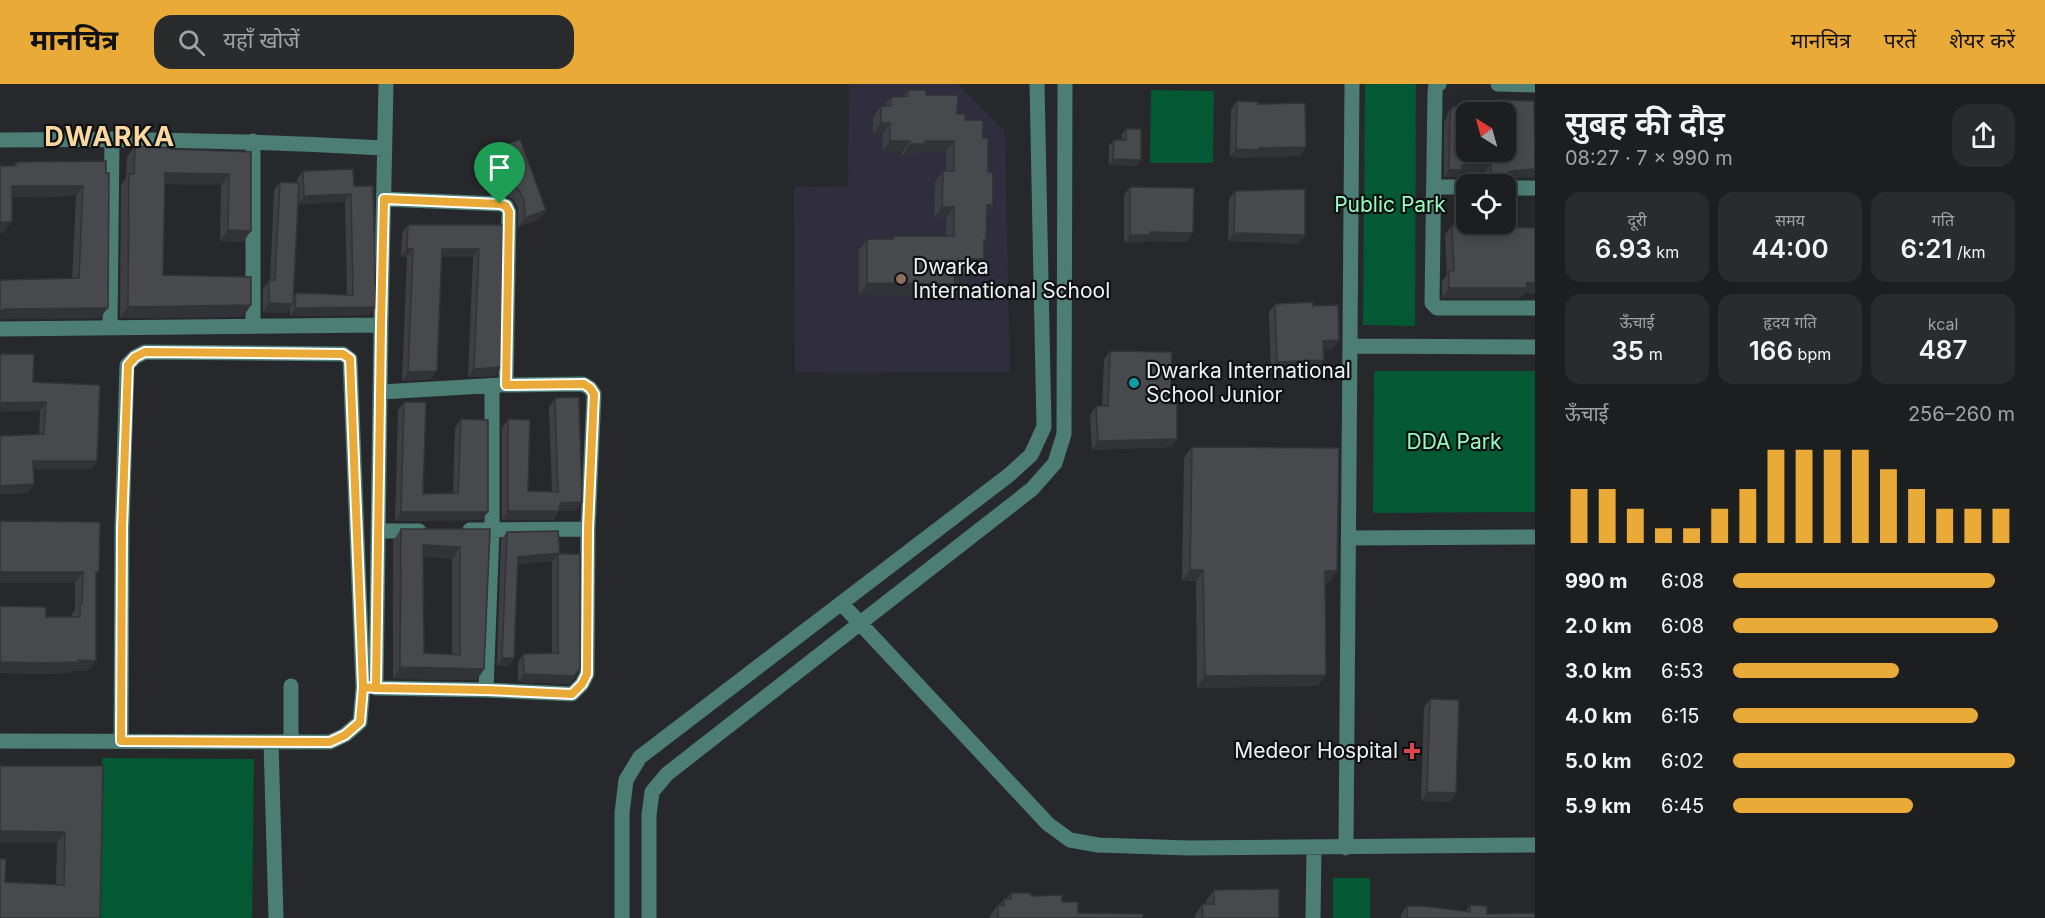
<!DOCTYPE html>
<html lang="hi">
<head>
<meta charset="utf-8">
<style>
  body { margin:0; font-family:Inter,"Noto Sans Devanagari",sans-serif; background:#2a2b2d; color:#f1f3f6; height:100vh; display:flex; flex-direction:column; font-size:22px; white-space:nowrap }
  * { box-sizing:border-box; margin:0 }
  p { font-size:20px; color:#a0a2a5 }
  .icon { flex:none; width:33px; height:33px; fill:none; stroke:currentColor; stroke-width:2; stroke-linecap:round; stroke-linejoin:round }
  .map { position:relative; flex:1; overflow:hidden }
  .details { display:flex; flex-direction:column; background:#1d1e20; width:510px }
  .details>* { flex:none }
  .needle { width:39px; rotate:323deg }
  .fabs { position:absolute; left:1456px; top:18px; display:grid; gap:12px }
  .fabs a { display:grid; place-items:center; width:60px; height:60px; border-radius:12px; background:#1d1e20; box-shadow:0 3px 15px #0003,0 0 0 2px #3b3c3e; font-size:30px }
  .pin { position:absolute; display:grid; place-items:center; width:51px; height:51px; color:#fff; margin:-62px -26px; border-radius:50% 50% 50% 0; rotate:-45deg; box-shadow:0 0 6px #0007 }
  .pin .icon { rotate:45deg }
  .round { display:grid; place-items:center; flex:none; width:63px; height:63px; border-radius:18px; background:#2a2b2d }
  .overview { display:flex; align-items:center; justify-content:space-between; height:102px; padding:0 30px }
  h1 { font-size:33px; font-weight:600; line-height:45px }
  .figures { display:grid; grid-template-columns:repeat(3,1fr); gap:9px; height:102px; padding:6px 30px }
  .figures div { display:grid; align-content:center; border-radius:15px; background:#2a2b2d; text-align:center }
  .figures b { font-size:26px; font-weight:600 }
  .figures small { font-size:16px; font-weight:400 }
  .figures p { font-size:16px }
  .chart { height:168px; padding:12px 30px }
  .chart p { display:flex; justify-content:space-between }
  .chart svg { width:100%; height:108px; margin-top:6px; stroke:#eaaa38; stroke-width:6 }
  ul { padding:0 30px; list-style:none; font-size:20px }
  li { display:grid; grid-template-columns:96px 72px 1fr; align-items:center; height:45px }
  li i { height:15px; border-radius:8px; background:#eaaa38 }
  header { display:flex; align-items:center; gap:36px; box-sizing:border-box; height:84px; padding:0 30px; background:#eaaa38; color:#111 }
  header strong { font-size:28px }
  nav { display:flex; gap:33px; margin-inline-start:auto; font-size:21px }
  .search { width:420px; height:54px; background:#2a2b2d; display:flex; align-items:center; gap:15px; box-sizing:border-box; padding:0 21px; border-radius:18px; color:#a0a2a5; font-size:22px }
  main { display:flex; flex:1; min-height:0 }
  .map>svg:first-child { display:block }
</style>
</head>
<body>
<header>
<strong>मानचित्र</strong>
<div class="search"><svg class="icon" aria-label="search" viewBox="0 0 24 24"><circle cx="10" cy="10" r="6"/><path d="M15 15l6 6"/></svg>यहाँ खोजें</div>
<nav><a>मानचित्र</a><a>परतें</a><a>शेयर करें</a></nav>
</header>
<main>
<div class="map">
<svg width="1535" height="834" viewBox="0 0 1535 834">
  <rect width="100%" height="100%" fill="#27282b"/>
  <!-- education -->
  <path fill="#2f2d3e" d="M 849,0 L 958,0 L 1005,47 L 1010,288 L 795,289 L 794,103 L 848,102 Z"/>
  <!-- green -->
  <path fill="#035933" d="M 1365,0 L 1416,0 L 1415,242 L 1363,241 Z
    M 1151,6 L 1214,7 L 1213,79 L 1150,79 Z
    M 1374,287 L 1535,287 L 1535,428 L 1373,429 Z
    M 102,674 L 254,675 L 252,834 L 100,834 Z
    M 1333,794 L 1370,794 L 1370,834 L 1333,834 Z"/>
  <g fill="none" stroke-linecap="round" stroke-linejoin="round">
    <!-- minor -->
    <path stroke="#4c7e76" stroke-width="15" d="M 386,0 L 381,241 L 376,604 L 486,606 L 572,610 L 582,600 L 587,590 L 588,445 L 470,446
      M 1439,0 L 1436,1 L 1435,8 L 1432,219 L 1437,224 L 1535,224
      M 1498,0 L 1535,1
      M 0,56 C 128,54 256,57 384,64
      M 253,57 L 253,242
      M 1434,103 L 1467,103
      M 1506,104 L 1535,104
      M 384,115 L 500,120 L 506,122 L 509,128 L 506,301 L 583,300 L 590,304 L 594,310 L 588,445
      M 110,243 L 112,55
      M 0,245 L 381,241
      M 1350,262 L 1535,263
      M 381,308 L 501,301
      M 378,447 L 419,447
      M 1349,454 L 1535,453
      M 841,519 L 1048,740 L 1070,756 L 1098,761 L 1189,764 L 1535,761
      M 486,606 L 492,446 L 492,302
      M 0,657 L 330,658 L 345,651 L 360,638 L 363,603 L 350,275 L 343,270 L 145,268 L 135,273 L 127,281 L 122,444 L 121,657
      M 271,658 L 276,834
      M 291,658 L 291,602
      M 1346,764 L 1352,0
      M 622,834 L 622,729 L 626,696 L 640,673 L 1009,391 L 1031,371 L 1044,343 L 1037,0
      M 649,834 L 649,731 L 652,708 L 667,690 L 1032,405 L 1055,379 L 1064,350 L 1065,0
      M 1313,834 L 1314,764"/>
  </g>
  <!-- wall -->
  <path fill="#3e3f42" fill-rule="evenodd" d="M 908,6 L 926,11 L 957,30 L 965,36 L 983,54 L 993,121 L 987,130 L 984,160 L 976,186 L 971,186 L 971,191 L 963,202 L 953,202 L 947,212 L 859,211 L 859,166 L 867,155 L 891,155 L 893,152 L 946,152 L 946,134 L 934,134 L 935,98 L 943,87 L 946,87 L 946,68 L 919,68 L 917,72 L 902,72 L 902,68 L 882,68 L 883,50 L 873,50 L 873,33 L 881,22 L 884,22 L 891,13 L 903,13 Z
    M 1497,16 L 1534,93 L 1505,94 L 1498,98 L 1485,99 L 1485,87 L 1460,88 L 1457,93 L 1444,93 L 1444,39 L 1448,29 L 1453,22 L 1483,28 L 1485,25 L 1492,25 Z
    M 1237,17 L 1258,20 L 1306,63 L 1300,72 L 1253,73 L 1252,74 L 1230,73 L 1231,26 Z
    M 1126,45 L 1137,82 L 1109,81 L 1109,62 L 1114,56 L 1122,56 L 1122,50 Z
    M 135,62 L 171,65 L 251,68 L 243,158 L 220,157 L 221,101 L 165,100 L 163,191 L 243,233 L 120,234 L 121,101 L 126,94 L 127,73 Z
    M 489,68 L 546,126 L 540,135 L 518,143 L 518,124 L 513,115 L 509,113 L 506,107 L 494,104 L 483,76 Z
    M 106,77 L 100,234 L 0,235 L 0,196 L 72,195 L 76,112 L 12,113 L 4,149 L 0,149 L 0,82 L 13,82 L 16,78 Z
    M 303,87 L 354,102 L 370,231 L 290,232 L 290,225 L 287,229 L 263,228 L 263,205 L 270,196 L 274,106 L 280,98 L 297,99 L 297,95 ZM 345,118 L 347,211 L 296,209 L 293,213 L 298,120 Z
    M 1130,103 L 1187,158 L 1145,157 L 1144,159 L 1124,159 L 1124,111 Z
    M 1235,107 L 1305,151 L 1299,160 L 1228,157 L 1229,115 Z
    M 408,141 L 504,141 L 501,283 L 495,292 L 468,293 L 473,173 L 442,173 L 431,295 L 402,297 L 407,173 L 401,173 L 402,149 Z
    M 1452,141 L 1507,146 L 1509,143 L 1524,209 L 1520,214 L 1442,214 L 1442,197 L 1447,191 L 1445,151 Z
    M 1275,220 L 1313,222 L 1333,265 L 1323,265 L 1318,285 L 1271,287 L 1269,228 Z
    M 1110,267 L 1170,320 L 1177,355 L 1171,363 L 1092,366 L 1090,331 L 1096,322 L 1102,322 L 1104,275 Z
    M 33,298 L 97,377 L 91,385 L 34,385 L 28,409 L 0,410 L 0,352 L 39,350 L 40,327 Z
    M 555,314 L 576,427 L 559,427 L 553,436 L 502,436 L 502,344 L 508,335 L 528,407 L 552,408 L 549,323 Z
    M 404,318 L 423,410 L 453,409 L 455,344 L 461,335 L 482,436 L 395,437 L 398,326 Z
    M 1192,363 L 1329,499 L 1325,499 L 1318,602 L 1197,604 L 1196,497 L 1182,497 L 1184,374 Z
    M 0,437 L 96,492 L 88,587 L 72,587 L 71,589 L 37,590 L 0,589 L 0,522 L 46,533 L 72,533 L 72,530 L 75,526 L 75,499 L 0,499 Z
    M 401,445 L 490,445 L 484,585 L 477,596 L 393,595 L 393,457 ZM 423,472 L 452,475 L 452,571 L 424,569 Z
    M 507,448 L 560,469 L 559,470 L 575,593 L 568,600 L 518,598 L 518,578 L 523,570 L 552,569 L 552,478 L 553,477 L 518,480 L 509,582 L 497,581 L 501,456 Z
    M 1430,615 L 1456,709 L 1450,718 L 1421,717 L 1424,623 Z
    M 0,682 L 103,682 L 100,834 L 5,798 L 56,800 L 57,759 L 0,759 Z
    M 1214,806 L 1279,834 L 1195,834 L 1195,831 L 1202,820 L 1206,820 L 1206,817 Z
    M 1011,809 L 1062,818 L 1078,829 L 1143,834 L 990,834 L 990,832 L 998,821 L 999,821 L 1004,815 L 1006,815 Z
    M 1470,821 L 1487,830 L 1535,834 L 1401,834 L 1401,830 L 1407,822 L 1466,827 Z"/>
  <!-- shaded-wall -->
  <path fill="#323336" d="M 881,39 L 890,39 L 883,50 L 873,50 Z
    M 890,57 L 910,57 L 902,68 L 882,68 Z
    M 925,57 L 954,57 L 946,68 L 919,68 L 917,72 L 902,72 L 910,60 Z
    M 1306,63 L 1300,72 L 1253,73 L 1252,74 L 1230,73 L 1236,65 Z
    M 1113,75 L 1141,76 L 1137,82 L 1109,81 Z
    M 1491,79 L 1485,87 L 1460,88 L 1457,93 L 1444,93 L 1449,86 L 1462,81 Z
    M 1535,85 L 1535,91 L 1534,93 L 1505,94 L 1498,98 L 1485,99 L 1491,91 L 1511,87 Z
    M 165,89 L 229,90 L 221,101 L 158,100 Z
    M 500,96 L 512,99 L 506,107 L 494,104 Z
    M 12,102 L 83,102 L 76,112 L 4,113 Z
    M 351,110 L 345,118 L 298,120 L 304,112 Z
    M 987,121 L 993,121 L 985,133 Z
    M 942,123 L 954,123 L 946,134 L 934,134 Z
    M 546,126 L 540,135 L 518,143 L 525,134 Z
    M 0,138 L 12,138 L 4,149 L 0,149 Z
    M 228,146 L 251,147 L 243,158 L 220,157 Z
    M 1150,148 L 1193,149 L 1187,158 L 1145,157 L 1144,159 L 1124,159 L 1130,151 Z
    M 1234,149 L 1305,151 L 1299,160 L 1228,157 Z
    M 407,165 L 413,165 L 407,173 L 401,173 Z
    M 442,165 L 479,165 L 473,173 L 436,173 Z
    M 971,175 L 984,175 L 976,186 L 964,186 Z
    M 954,191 L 971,191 L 963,202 L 953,202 L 947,212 L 859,211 L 867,199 Z
    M 1527,199 L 1535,199 L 1535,210 L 1524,209 L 1520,214 L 1442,214 L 1449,204 Z
    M 269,219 L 293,220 L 287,229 L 263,228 Z
    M 251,221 L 243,233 L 120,234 L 128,223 Z
    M 376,223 L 370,231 L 290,232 L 295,224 Z
    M 108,224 L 100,234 L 0,235 L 0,229 L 2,226 L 7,225 Z
    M 1339,256 L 1333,265 L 1317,266 L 1323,257 Z
    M 1324,276 L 1318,285 L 1271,287 L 1277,278 Z
    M 501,283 L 495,292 L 468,293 L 474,285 Z
    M 437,287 L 431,295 L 402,297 L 408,288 Z
    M 46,318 L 40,327 L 0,328 L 0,319 Z
    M 1177,355 L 1171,363 L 1092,366 L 1098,357 Z
    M 33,377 L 97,377 L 91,385 L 27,385 Z
    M 34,400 L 28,409 L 0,410 L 0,402 Z
    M 582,418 L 576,427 L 559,427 L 553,436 L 502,436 L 508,427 L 560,419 Z
    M 401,428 L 488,428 L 482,436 L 395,437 Z
    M 423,461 L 460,463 L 452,475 L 415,472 Z
    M 560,469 L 558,472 L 558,470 L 553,477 L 512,481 L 518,473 Z
    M 1190,486 L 1203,486 L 1196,497 L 1182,497 Z
    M 1325,487 L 1337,487 L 1329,499 L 1317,499 Z
    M 0,488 L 83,488 L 75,499 L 0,499 Z
    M 502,574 L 514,574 L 509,582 L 497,581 Z
    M 78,576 L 96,577 L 88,587 L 72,587 L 71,589 L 37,590 L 0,589 L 0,578 Z
    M 400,583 L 484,585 L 477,596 L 393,595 Z
    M 580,585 L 568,600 L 518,598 L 524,590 Z
    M 1326,591 L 1318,602 L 1197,604 L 1205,592 Z
    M 1427,708 L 1456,709 L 1450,718 L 1421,717 Z
    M 0,747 L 65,748 L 57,759 L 0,759 Z"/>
  <!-- building -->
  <path fill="#48494d" stroke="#323336" stroke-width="1.5" fill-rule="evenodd" d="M 908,6 L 926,6 L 926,11 L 958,11 L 957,30 L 965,30 L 965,36 L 983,36 L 983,54 L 988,54 L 988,88 L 993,88 L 993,121 L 987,121 L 986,157 L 984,156 L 984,175 L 971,175 L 971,191 L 954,191 L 955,200 L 867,199 L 867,155 L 893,155 L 893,152 L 954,152 L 954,123 L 942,123 L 943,87 L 954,87 L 954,57 L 925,57 L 925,60 L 910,60 L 910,57 L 890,57 L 890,39 L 881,39 L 881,22 L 891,22 L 891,13 L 908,12 Z
    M 1497,16 L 1534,17 L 1535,85 L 1511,87 L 1504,91 L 1491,91 L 1491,79 L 1462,81 L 1462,86 L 1449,86 L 1450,32 L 1453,22 L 1483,28 L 1467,28 L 1467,68 L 1506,68 L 1506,28 L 1485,28 L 1485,25 L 1497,25 Z
    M 1237,17 L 1258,18 L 1258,20 L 1305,19 L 1306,63 L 1259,64 L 1258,66 L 1236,65 Z
    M 1126,45 L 1141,45 L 1141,76 L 1113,75 L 1114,56 L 1126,56 Z
    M 520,55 L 546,126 L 525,134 L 524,116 L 519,106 L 515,104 L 512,99 L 500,96 L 489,68 Z
    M 135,62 L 171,64 L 171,65 L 251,68 L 251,147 L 228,146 L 229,90 L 165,89 L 163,191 L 251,193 L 251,221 L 128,223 L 129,90 L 134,90 Z
    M 106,77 L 106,89 L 109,89 L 108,224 L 7,225 L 2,226 L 0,229 L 0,196 L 79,194 L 83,102 L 12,102 L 12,138 L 0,138 L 0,82 L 16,82 L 16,78 Z
    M 353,85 L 354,102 L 373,102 L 376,223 L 295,224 L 296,209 L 353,211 L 351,110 L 304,112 L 303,87 Z
    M 280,98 L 299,99 L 293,220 L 269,219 L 269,196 L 275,196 Z
    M 1130,103 L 1194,104 L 1193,149 L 1150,148 L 1150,151 L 1130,151 Z
    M 1305,105 L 1305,151 L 1234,149 L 1235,107 Z
    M 408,141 L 504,141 L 503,226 L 501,283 L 474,285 L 479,165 L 442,165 L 437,287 L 408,288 L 413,165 L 407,165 Z
    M 1452,141 L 1470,141 L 1470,142 L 1508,146 L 1509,143 L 1535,144 L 1535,199 L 1527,199 L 1527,204 L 1449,204 L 1449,187 L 1453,187 L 1454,185 Z
    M 1313,218 L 1313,222 L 1338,221 L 1339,256 L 1323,257 L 1324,276 L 1277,278 L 1275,220 Z
    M 1110,267 L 1172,268 L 1170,320 L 1177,320 L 1177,355 L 1098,357 L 1096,322 L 1108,322 Z
    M 0,270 L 34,270 L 33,298 L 100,301 L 97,377 L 33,377 L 34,400 L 0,402 L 0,352 L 44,350 L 46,318 L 0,319 Z
    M 579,313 L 582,418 L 560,419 L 559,427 L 508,427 L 508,335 L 530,336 L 528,407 L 558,408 L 555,314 Z
    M 404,318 L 426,318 L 423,410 L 458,409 L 461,335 L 488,336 L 488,428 L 401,428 Z
    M 1192,363 L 1339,364 L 1337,487 L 1325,487 L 1326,591 L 1205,592 L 1203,486 L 1190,486 Z
    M 0,437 L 100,438 L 99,488 L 96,488 L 96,577 L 78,576 L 78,578 L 45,579 L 0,578 L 0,522 L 46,523 L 46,533 L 80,533 L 80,520 L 82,519 L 83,488 L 0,488 Z
    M 401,445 L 490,445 L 484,585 L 400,583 ZM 423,461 L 460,463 L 460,571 L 424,569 Z
    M 558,447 L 560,469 L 518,473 L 514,574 L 502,574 L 507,448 Z
    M 558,470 L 580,470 L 580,585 L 574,592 L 524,590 L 523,570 L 558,569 Z
    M 1430,615 L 1459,616 L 1456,709 L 1427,708 Z
    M 0,682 L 103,682 L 100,834 L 0,834 L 0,775 L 6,775 L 5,798 L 64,801 L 65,748 L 0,747 Z
    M 1279,805 L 1279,834 L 1203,834 L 1202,820 L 1214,820 L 1214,806 Z
    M 1011,809 L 1031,809 L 1031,812 L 1062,811 L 1062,818 L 1078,818 L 1078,829 L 1143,830 L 1143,834 L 998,834 L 998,821 L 1004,822 L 1004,815 L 1011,815 Z
    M 1470,821 L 1487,822 L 1487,830 L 1535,829 L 1535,834 L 1407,834 L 1407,822 L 1423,822 L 1470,828 Z"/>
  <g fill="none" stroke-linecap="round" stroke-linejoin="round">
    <!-- route casing -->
    <g stroke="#fff" stroke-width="12">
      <path id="route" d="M 500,120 L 384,115 L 381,241 L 376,604 L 363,603 L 360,638 L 345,651 L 330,658 L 121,657 L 122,444 L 128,281 L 135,273 L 145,268 L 343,270 L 350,275 L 363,603 L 376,604 L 486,606 L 572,610 L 582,600 L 587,590 L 588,445 L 594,310 L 590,304 L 584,300 L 506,301 L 509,128 L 506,122 L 500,120"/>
    </g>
    <!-- route -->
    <use href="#route" stroke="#eaaa38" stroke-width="8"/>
  </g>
  <!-- markers -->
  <circle fill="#8d6e63" stroke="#101112" stroke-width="2" cx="901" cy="195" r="6"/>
  <circle fill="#0f9aa8" stroke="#101112" stroke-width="2" cx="1134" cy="299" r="6"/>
  <path fill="#e0444e" stroke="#101112" stroke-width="2" d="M1409 658h6v6h6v6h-6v6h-6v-6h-6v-6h6z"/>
  <g text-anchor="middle" stroke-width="4.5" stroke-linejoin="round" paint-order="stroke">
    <!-- park labels -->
    <g font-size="21" fill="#99fabf" stroke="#101112">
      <text x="1390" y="128">Public Park</text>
      <text x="1454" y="365">DDA Park</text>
    </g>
    <!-- poi labels -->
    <g font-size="21" fill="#eeeff2" stroke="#101112" text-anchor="start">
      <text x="913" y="190">Dwarka<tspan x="913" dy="24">International School</tspan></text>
      <text x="1146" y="294">Dwarka International<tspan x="1146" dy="24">School Junior</tspan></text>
      <text x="1398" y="674" text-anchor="end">Medeor Hospital</text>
    </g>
    <!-- district labels -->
    <g font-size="27" font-weight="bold" letter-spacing="1.5" fill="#fbd7a1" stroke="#101112">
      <text x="110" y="62">DWARKA</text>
    </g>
  </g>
</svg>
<div class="fabs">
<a><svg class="needle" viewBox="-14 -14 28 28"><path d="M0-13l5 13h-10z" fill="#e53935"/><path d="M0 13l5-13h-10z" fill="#a0a2a5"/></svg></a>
<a><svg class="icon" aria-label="locate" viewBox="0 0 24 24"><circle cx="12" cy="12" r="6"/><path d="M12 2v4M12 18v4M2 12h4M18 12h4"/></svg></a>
</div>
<div class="pin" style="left:500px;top:120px;background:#1e9e55"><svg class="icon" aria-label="arrive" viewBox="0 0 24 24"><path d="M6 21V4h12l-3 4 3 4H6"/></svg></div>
</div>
<section class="details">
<div class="overview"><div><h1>सुबह की दौड़</h1><p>08:27 · 7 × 990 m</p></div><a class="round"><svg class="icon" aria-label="share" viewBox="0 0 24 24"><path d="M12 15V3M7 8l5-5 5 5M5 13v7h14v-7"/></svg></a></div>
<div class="figures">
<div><p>दूरी</p><b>6.93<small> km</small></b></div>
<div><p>समय</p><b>44:00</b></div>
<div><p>गति</p><b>6:21<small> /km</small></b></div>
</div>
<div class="figures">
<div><p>ऊँचाई</p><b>35<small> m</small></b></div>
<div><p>हृदय गति</p><b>166<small> bpm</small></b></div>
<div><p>kcal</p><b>487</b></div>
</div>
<div class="chart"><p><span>ऊँचाई</span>256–260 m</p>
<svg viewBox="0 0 160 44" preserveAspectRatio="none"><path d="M5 44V22M15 44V22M25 44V30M35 44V38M45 44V38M55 44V30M65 44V22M75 44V6M85 44V6M95 44V6M105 44V6M115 44V14M125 44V22M135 44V30M145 44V30M155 44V30"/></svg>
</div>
<ul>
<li><b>990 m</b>6:08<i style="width:93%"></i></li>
<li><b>2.0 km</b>6:08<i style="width:94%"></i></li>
<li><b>3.0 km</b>6:53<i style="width:59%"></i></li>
<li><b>4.0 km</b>6:15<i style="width:87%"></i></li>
<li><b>5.0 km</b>6:02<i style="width:100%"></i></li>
<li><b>5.9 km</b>6:45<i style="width:64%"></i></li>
</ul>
</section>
</main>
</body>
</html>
